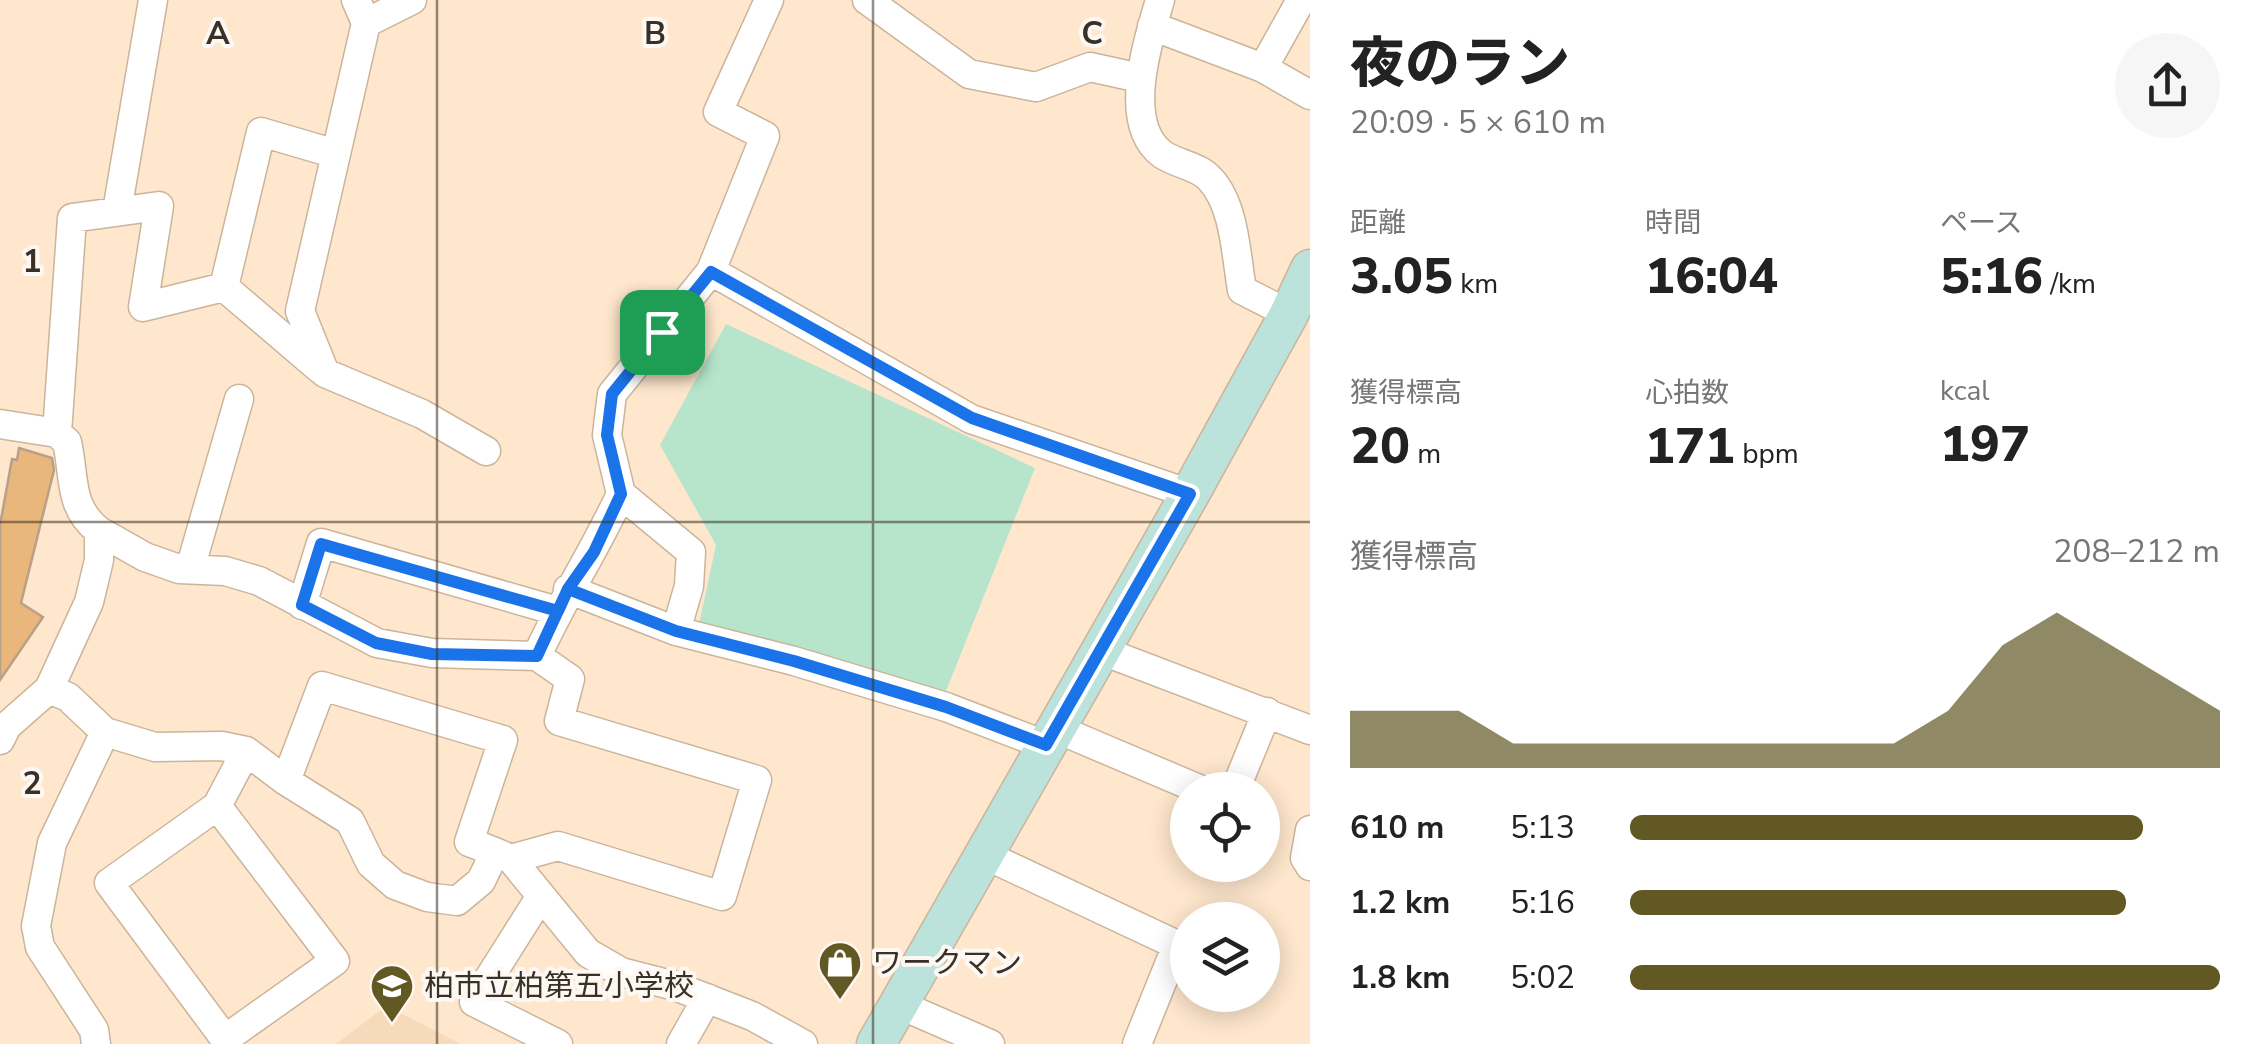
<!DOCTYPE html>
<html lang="ja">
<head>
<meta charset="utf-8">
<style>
  body { margin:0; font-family:"Nunito Sans","Noto Sans JP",sans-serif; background:#f6f6f6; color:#222; height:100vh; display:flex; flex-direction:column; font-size:38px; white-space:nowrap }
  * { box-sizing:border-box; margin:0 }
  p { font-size:32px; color:#767676 }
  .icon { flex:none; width:55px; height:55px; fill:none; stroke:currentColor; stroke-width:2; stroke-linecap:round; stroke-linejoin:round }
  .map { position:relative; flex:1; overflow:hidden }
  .sheet { display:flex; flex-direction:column; background:#fff; width:950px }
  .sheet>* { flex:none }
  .tools { position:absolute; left:1170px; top:772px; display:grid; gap:20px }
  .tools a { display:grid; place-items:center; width:110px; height:110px; border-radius:50%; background:#fff; box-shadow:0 5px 25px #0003; font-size:50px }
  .pin { position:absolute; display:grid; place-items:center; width:85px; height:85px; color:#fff; margin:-42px; border-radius:20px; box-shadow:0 5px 15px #0006 }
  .round { display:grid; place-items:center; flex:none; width:105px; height:105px; border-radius:52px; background:#f6f6f6 }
  .head { display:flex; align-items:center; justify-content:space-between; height:170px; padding:0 40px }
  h1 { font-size:55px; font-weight:800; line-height:75px }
  .figures { display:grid; grid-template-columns:repeat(3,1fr); gap:15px; height:170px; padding:10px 40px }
  .figures div { display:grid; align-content:center }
  .figures b { font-size:50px; font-weight:800 }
  .figures small { font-size:28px; font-weight:400 }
  .figures p { font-size:28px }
  .chart { height:280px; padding:20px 40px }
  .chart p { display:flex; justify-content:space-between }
  .chart svg { width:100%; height:180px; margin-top:10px; fill:#625824; opacity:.7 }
  ul { padding:0 40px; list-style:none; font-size:32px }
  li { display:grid; grid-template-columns:160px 120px 1fr; align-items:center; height:75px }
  li i { height:25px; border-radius:12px; background:#625824 }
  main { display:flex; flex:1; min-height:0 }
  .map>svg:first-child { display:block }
</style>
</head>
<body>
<main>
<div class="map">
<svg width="1310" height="1044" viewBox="0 0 1310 1044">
  <rect width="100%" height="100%" fill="#ffe7cd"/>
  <!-- built -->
  <path fill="#f7dab9" d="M 386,1006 L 455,1041 L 460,1044 L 336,1044 Z"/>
  <!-- green -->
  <path fill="#b6e5cc" d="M 726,324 L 1035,468 L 942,701 L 699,624 L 716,545 L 660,445 Z"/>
  <!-- building -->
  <path fill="#e9b67b" stroke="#b8a188" stroke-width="2.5" d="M 19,448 L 52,458 L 54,470 L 21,603 L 43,617 L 0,680 L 0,525 L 12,459 L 17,460 Z"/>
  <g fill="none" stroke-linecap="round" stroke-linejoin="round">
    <!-- street casing -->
    <g stroke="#cbb49a" stroke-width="31">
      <path id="street" d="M 356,0 L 366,23
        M 412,0 L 366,23 L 300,311 L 325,373 L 422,414 L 486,451
        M 769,0 L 718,112 L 765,136 L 711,271 L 971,419 L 1190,494
        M 867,0 L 969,74 L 1036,87 L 1090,67 L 1140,78
        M 1160,0 C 1148,41 1121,123 1162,154 C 1176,164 1199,166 1210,179 C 1235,205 1236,256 1242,290 L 1289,314
        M 1152,26 L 1263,68 L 1310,95
        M 1263,68 L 1301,0
        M 117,211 L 153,0
        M 320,369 L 224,287 L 261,132 L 336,154
        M 0,424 L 57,433 L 67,442 C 75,477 68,507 99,531
        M 57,433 L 72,218 L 159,206 L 143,307 L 224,287
        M 190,569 L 239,399
        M 568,589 L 676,631 L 794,661 L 946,707 L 1045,745
        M 302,605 L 321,543 L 557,611
        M 676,631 L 689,586 L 691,552 L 621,494 L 607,435 L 612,394 L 711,271
        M 1100,650 L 1310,730
        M 49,689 L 68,697 L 105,732 L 155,747 L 222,746 L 246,751 L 286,781 L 350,821 L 371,864 L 395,885 L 427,897 L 457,901 L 481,881 L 495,852 L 511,859 L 588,953 L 621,972 L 675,986 L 752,1016 L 803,1044
        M 1055,728 L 1201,790
        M 0,740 L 7,726 L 49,689 L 89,602 L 99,560 L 99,531 L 145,557 L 179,569 L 225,571 L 259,581 L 377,643 L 432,653 L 537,656 C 562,600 595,550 621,494
        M 286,781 L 322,686 L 503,740 L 469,842 L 495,852
        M 1235,790 L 1267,712
        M 217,806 L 335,961 L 225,1039 L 109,883 L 217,806 L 246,751
        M 1310,830 L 1305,858 L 1310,866
        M 983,854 L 1177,945 L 1137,1044
        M 511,859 L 558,846 L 722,896 L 757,780 L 559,721 L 570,679 L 537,656
        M 541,896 L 474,1002 L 558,1044
        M 898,1004 L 990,1044
        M 96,1044 L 94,1030 L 40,947 L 36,926 L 52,843 L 105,732
        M 681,1044 L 707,998"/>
    </g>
    <!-- secondary casing -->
    <g stroke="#cbb49a" stroke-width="41">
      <path id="secondary" d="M 876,1044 L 1190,494 L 1289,314 L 1310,269"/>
    </g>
    <!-- street -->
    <use href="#street" stroke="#fff" stroke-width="28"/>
    <!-- secondary -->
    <use href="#secondary" stroke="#bce3db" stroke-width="38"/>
  </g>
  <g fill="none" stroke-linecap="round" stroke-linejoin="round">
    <!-- route casing -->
    <g stroke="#fff" stroke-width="20">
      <path id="route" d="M 662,332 L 612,394 L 607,435 L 621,494 L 594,552 L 568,589 L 537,656 L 432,654 L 376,643 L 302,605 L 321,544 L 558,611 L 568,589 L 676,631 L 794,661 L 946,707 L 1046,745 L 1190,494 L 972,418 L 711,272 L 662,332"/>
    </g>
    <!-- route -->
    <use href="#route" stroke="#1a73e8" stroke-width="12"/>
  </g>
  <!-- grid -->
  <path fill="none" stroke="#3a3126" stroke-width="2.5" stroke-opacity="0.55" d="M 437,0 L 437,1044M 873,0 L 873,1044M 0,522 L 1310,522"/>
  <!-- icons -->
  <defs>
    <g id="shop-pin" transform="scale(2.25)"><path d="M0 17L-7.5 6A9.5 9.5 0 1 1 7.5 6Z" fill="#625824" stroke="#fdf8f3"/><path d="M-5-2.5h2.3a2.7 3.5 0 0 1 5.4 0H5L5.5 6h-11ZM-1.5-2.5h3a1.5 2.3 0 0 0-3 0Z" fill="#fff"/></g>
    <g id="school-pin" transform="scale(2.25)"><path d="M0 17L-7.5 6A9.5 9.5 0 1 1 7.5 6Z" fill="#625824" stroke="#fdf8f3"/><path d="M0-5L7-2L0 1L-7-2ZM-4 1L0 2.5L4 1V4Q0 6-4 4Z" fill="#fff"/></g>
  </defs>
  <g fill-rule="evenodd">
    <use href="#shop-pin" x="840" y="963"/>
    <use href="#school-pin" x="392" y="986"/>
  </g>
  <g text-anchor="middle" stroke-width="8" stroke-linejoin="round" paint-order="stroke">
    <!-- poi labels -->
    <g font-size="30" fill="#3a3126" stroke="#fdf8f3" text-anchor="start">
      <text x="872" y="973">ワークマン</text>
      <text x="424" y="996">柏市立柏第五小学校</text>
    </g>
  </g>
  <g font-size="32" text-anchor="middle" font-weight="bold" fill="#3a3126" stroke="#fdf8f3" stroke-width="8" stroke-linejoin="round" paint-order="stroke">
    <text x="218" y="44">A</text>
    <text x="655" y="44">B</text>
    <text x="1092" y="44">C</text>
    <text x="32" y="272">1</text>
    <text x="32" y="794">2</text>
  </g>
</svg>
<div class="tools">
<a><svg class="icon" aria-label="locate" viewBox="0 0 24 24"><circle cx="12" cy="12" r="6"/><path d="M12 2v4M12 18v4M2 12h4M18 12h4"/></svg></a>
<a><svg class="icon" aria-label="layers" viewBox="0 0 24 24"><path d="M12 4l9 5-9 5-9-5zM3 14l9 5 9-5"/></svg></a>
</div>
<div class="pin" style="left:662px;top:332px;background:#1e9e55"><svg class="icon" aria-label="arrive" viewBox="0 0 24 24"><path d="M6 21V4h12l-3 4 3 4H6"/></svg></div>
</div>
<section class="sheet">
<div class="head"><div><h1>夜のラン</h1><p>20:09 · 5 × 610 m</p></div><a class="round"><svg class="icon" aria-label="share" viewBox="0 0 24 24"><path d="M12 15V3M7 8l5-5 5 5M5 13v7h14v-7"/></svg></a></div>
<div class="figures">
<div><p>距離</p><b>3.05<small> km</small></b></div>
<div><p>時間</p><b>16:04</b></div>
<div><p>ペース</p><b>5:16<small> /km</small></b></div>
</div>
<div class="figures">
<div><p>獲得標高</p><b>20<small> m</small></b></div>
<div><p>心拍数</p><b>171<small> bpm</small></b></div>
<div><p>kcal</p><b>197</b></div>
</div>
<div class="chart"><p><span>獲得標高</span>208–212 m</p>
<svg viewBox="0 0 160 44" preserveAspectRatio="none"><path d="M0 44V30L10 30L20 30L30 38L40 38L50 38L60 38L70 38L80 38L90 38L100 38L110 30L120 14L130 6L140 14L150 22L160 30V44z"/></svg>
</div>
<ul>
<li><b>610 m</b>5:13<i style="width:87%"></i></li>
<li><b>1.2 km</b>5:16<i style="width:84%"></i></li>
<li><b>1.8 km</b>5:02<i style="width:100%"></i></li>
</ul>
</section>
</main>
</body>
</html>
